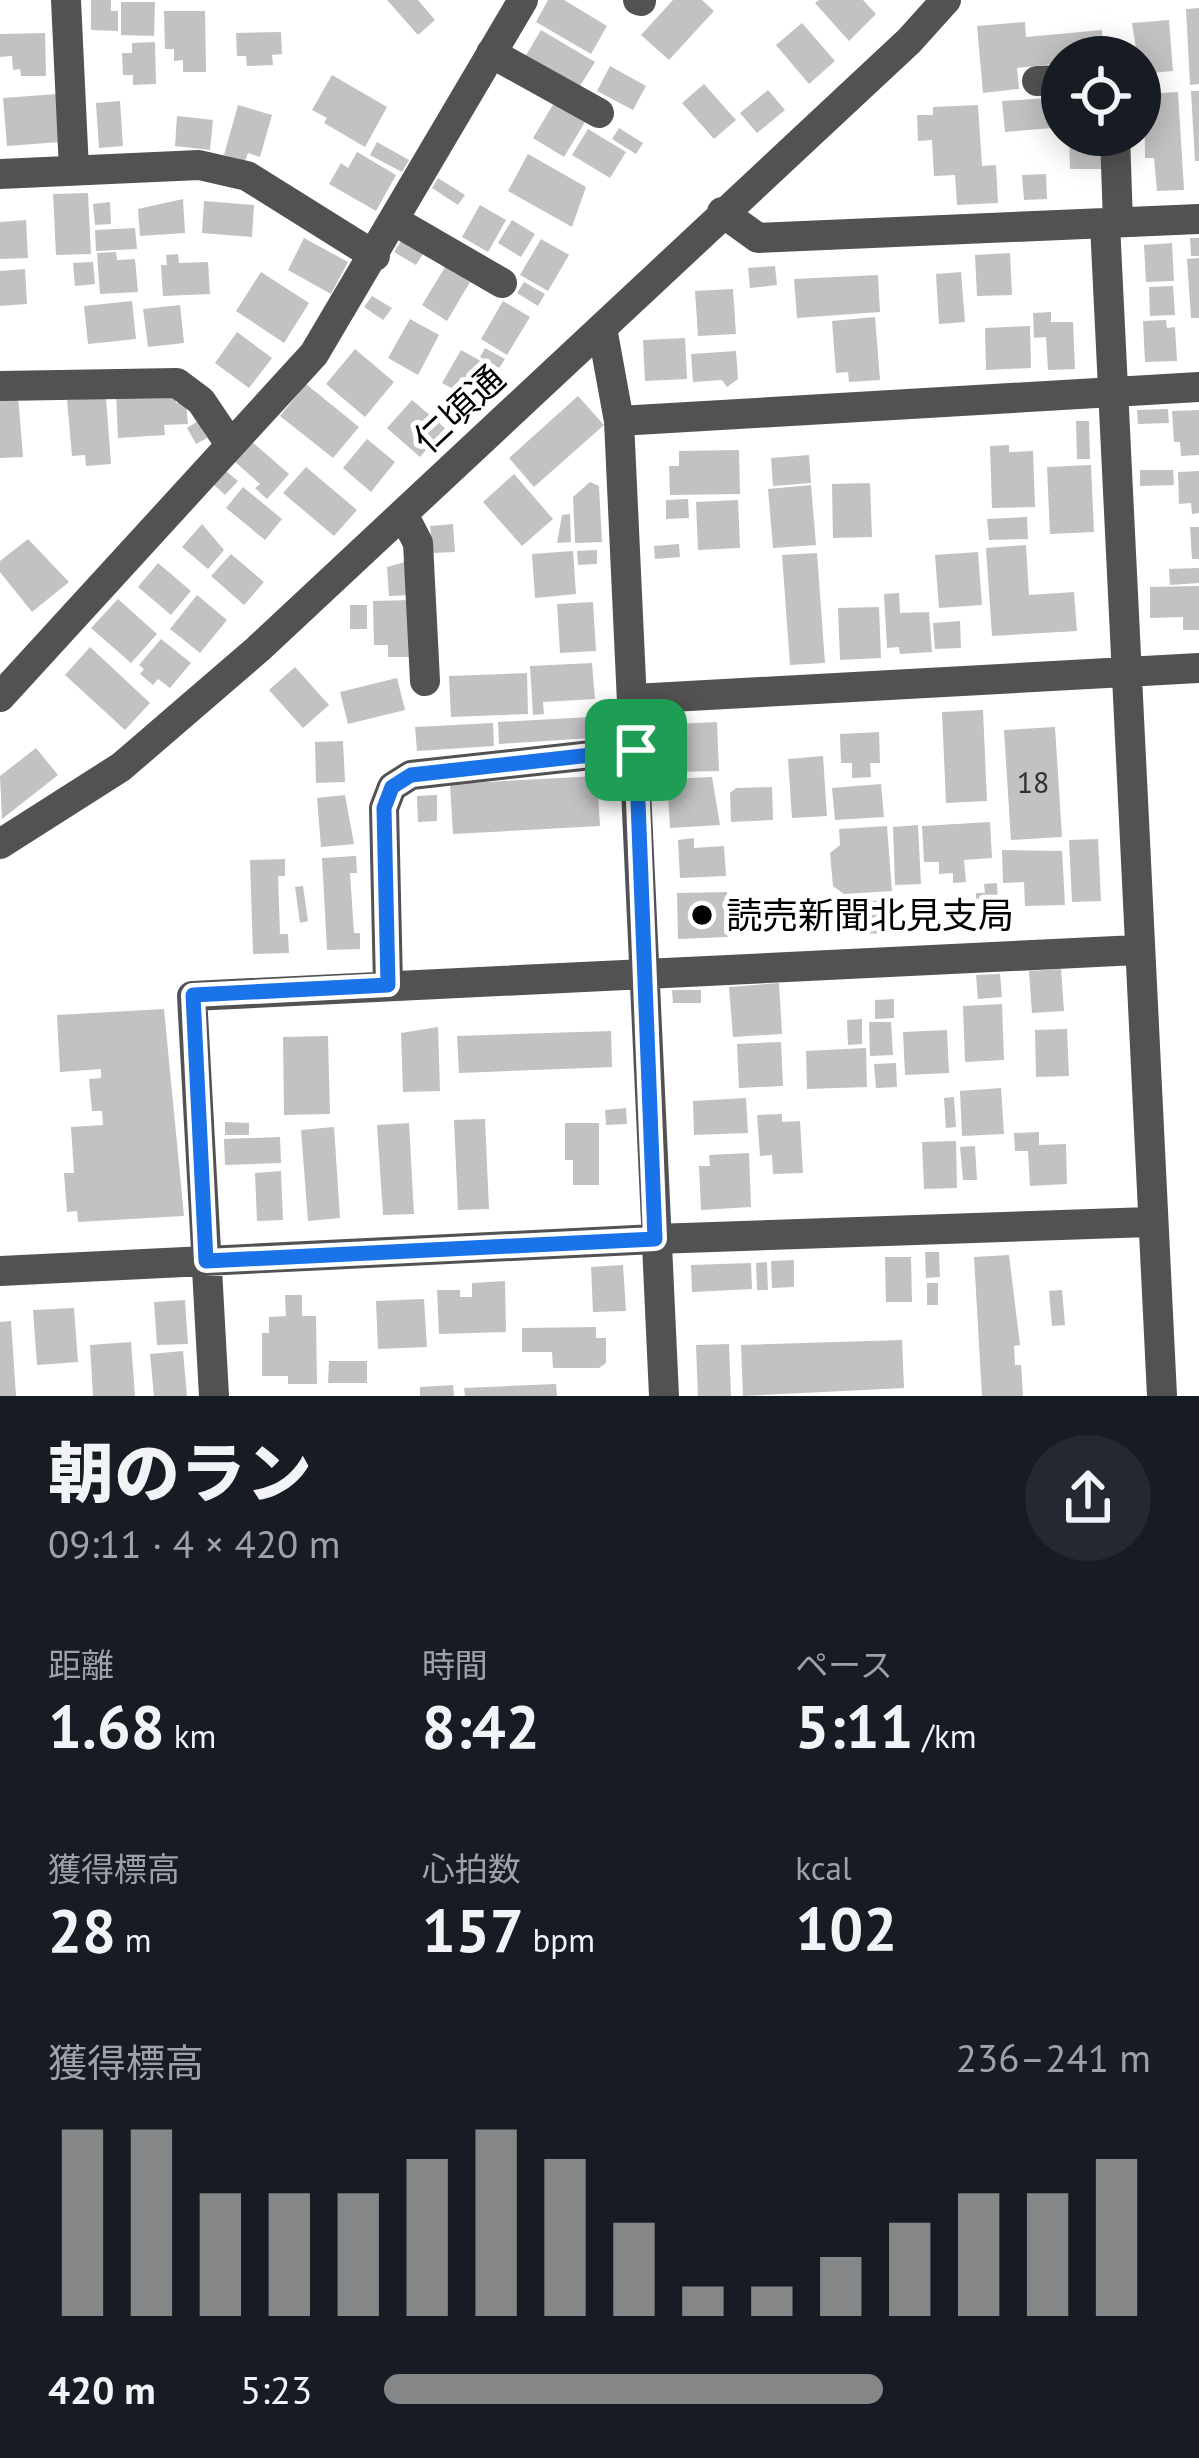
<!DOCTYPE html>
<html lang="ja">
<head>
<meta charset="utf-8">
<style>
  body { margin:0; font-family:"PT Sans","Noto Sans JP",sans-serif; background:#242831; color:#f1f3f6; height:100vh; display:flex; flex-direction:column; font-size:45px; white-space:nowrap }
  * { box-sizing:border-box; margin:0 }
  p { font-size:39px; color:#9ea1a6 }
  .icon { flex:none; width:66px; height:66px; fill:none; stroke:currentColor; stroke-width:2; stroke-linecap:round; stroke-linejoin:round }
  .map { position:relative; height:1396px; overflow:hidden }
  .details { display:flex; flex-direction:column; background:#171b24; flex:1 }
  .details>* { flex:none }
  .tools { position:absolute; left:1041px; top:36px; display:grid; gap:24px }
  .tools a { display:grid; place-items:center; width:120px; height:120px; border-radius:50%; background:#171b24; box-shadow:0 6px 30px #0003; font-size:60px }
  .pin { position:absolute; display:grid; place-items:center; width:102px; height:102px; color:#fff; margin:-51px; border-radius:24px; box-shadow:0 6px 18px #0006 }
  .round { display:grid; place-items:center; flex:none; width:126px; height:126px; border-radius:63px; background:#242831 }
  .head { display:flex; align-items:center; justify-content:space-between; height:204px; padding:0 48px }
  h1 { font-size:66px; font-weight:800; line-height:90px }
  .metrics { display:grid; grid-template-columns:repeat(3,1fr); gap:18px; height:204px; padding:12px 48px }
  .metrics div { display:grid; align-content:center }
  .metrics b { font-size:60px; font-weight:800 }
  .metrics small { font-size:33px; font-weight:400 }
  .metrics p { font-size:33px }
  .chart { height:336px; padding:24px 48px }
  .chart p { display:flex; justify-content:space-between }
  .chart svg { width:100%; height:216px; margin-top:12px; stroke:#858687; stroke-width:6 }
  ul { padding:0 48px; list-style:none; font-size:39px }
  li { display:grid; grid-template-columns:192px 144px 1fr; align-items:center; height:90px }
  li i { height:30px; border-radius:15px; background:#858687 }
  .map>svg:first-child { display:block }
</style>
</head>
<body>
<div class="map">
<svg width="1199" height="1396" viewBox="0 0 1199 1396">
  <rect width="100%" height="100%" fill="#fff"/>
  <!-- building -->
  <path fill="#c2c2c2" d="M 91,0 L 111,0 L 111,11 L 118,11 L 118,31 L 91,30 Z
    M 387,0 L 418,0 L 435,20 L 418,35 Z
    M 548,0 L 564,0 L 607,26 L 591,54 L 536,22 Z
    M 673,0 L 702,0 L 714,11 L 669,60 L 641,35 Z
    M 819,0 L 863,0 L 876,14 L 849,41 L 815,3 Z
    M 121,2 L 155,2 L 154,36 L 121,35 Z
    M 1199,8 L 1199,84 L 1190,85 L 1186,9 Z
    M 164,11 L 205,11 L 206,72 L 183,72 L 183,60 L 174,61 L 174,49 L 165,49 Z
    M 1169,20 L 1173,71 L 1140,74 L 1132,23 Z
    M 1025,22 L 1026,37 L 1102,30 L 1104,57 L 1062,57 L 1062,63 L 1017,68 L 1019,89 L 983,93 L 977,26 Z
    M 802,23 L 835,61 L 809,84 L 776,45 Z
    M 541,30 L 595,62 L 578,89 L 525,57 Z
    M 281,32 L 282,54 L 272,55 L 273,65 L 247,66 L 246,56 L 237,56 L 236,33 Z
    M 45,33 L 46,76 L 21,76 L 20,69 L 13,70 L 12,56 L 0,57 L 0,34 Z
    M 155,42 L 156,84 L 133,85 L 133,75 L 123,75 L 122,53 L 132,53 L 132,43 Z
    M 610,66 L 646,86 L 633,110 L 597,91 Z
    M 332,75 L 387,107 L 365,147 L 324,123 L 327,118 L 312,110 Z
    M 704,84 L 736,120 L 714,139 L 682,103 Z
    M 768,90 L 785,110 L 757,133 L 740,113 Z
    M 1191,91 L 1199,91 L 1199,161 L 1195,161 Z
    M 1178,92 L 1184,190 L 1157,191 L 1154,158 L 1145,158 L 1144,94 Z
    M 56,94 L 60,142 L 7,146 L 3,98 Z
    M 557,98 L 588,117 L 564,157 L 533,138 Z
    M 1050,98 L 1053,128 L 1005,132 L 1002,101 Z
    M 120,101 L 123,146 L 99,148 L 96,103 Z
    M 238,105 L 272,115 L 260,157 L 248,153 L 245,161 L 224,155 Z
    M 978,105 L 982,166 L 996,165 L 998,203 L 957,205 L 955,175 L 934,176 L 932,140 L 918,141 L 917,115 L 933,115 L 933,107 Z
    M 177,116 L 213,120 L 210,150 L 175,146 Z
    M 619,128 L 643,143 L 636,154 L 612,139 Z
    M 588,129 L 626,152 L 610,178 L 572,155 Z
    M 1069,135 L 1104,135 L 1105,169 L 1070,169 Z
    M 377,142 L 409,160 L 402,172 L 370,155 Z
    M 357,152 L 396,175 L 376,211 L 329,184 L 341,163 L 348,168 Z
    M 528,154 L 586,187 L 572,227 L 508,191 Z
    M 1046,174 L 1047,199 L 1024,200 L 1022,175 Z
    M 438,178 L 465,195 L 458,205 L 432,188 Z
    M 88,193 L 91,254 L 56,255 L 53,194 Z
    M 183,199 L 185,233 L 140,236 L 138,209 Z
    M 204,201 L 254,205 L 252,237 L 202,233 Z
    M 110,202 L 111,224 L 95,225 L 93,204 Z
    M 480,205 L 506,220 L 488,252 L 462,237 Z
    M 26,220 L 28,258 L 0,259 L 0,222 Z
    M 512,220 L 535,234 L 521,257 L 498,243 Z
    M 135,228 L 137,249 L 96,251 L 95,230 Z
    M 304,238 L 348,262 L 331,294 L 288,270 Z
    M 1190,238 L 1199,238 L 1199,256 L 1191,256 Z
    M 541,239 L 569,255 L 548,291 L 520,275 Z
    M 401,241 L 423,254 L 416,265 L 394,252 Z
    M 1172,243 L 1174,281 L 1146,282 L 1144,245 Z
    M 116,252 L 117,260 L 135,259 L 138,292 L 100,294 L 97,253 Z
    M 1010,253 L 1012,295 L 977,296 L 975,255 Z
    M 178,254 L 179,263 L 208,262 L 210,294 L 163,296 L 161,265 L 167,265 L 166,255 Z
    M 1199,258 L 1199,318 L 1191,318 L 1187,259 Z
    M 93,262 L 95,284 L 75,286 L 73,263 Z
    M 775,266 L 777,285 L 750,288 L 748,268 Z
    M 445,267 L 470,282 L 447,321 L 422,305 Z
    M 25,269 L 27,304 L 0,306 L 0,271 Z
    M 261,272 L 309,303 L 284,343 L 236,311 Z
    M 961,272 L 965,322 L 939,324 L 936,274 Z
    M 878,275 L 880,312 L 797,318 L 794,279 Z
    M 524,282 L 545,294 L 538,306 L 517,293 Z
    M 1173,286 L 1175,315 L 1150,316 L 1149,287 Z
    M 733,289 L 736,334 L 698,336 L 695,291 Z
    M 372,296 L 392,308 L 383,320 L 364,307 Z
    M 132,301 L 136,339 L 88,344 L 84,306 Z
    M 503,301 L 530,317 L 507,355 L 481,339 Z
    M 180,305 L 184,343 L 148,347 L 143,309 Z
    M 1051,312 L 1051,322 L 1073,322 L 1075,369 L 1048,370 L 1046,337 L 1034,338 L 1033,313 Z
    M 875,317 L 880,380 L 849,382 L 848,372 L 836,373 L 832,321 Z
    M 410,319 L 439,335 L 418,375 L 388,358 Z
    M 1166,320 L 1167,328 L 1175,327 L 1177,361 L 1145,362 L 1143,321 Z
    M 1030,326 L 1031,368 L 986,370 L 985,328 Z
    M 237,332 L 272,358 L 249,388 L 215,363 Z
    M 685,338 L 687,379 L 645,381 L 643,340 Z
    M 485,348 L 505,359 L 499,368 L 480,357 Z
    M 355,349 L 394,382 L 365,417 L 326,384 Z
    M 461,350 L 486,364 L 468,397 L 442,383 Z
    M 736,351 L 738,379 L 727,387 L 722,380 L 693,382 L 691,354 Z
    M 306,384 L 359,427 L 333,458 L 280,416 Z
    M 175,391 L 176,403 L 186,403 L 188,424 L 164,425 L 165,435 L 118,438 L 116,393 Z
    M 18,395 L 23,457 L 0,458 L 0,396 Z
    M 578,396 L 604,425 L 534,487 L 509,458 Z
    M 106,397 L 111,464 L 86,466 L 85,455 L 72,456 L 67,400 Z
    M 412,400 L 445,428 L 420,457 L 387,428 Z
    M 1168,409 L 1169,423 L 1138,424 L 1137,410 Z
    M 1199,410 L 1199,455 L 1181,456 L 1180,442 L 1174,442 L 1172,411 Z
    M 198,421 L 207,438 L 196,444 L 187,428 Z
    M 1076,421 L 1089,421 L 1090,459 L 1077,459 Z
    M 367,439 L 395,462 L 371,492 L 343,468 Z
    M 251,441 L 289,474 L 267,499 L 255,488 L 260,484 L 234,461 Z
    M 1009,445 L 1009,452 L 1033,451 L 1035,507 L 992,508 L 990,446 Z
    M 739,450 L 740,494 L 670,495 L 669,466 L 679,466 L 679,451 Z
    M 809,455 L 811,483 L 773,486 L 771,458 Z
    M 1091,465 L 1094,532 L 1050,534 L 1047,467 Z
    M 306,467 L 357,510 L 334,536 L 283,493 Z
    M 1140,470 L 1173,470 L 1174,485 L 1140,486 Z
    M 226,471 L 238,481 L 225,495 L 213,484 Z
    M 1199,471 L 1199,513 L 1192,514 L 1191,503 L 1179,504 L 1178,472 Z
    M 514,474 L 553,519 L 522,546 L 483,502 Z
    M 590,482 L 599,486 L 602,542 L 575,543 L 573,497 Z
    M 870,483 L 872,537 L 833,538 L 832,484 Z
    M 811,485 L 816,545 L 773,548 L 768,489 Z
    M 243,487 L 282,519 L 265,540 L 226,508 Z
    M 688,499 L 689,518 L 666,519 L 666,500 Z
    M 738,500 L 740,548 L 698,550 L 696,502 Z
    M 570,514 L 571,542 L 557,543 L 562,515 Z
    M 1027,517 L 1028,539 L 989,540 L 987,519 Z
    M 202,524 L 224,550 L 208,569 L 182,547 Z
    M 453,524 L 455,552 L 433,553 L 430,526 Z
    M 1190,527 L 1199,527 L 1199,559 L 1192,559 Z
    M 28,539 L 69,582 L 32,612 L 0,572 L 0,561 Z
    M 679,544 L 680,557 L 655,559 L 654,546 Z
    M 1026,545 L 1029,595 L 1074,592 L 1077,631 L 992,636 L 986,548 Z
    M 597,550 L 597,564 L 578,565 L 577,551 Z
    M 573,551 L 576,594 L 535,598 L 532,554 Z
    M 978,552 L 982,605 L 939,608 L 935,555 Z
    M 817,553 L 825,663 L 790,665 L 782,555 Z
    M 231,554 L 264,582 L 244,605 L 211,576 Z
    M 412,560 L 414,595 L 389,596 L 387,567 Z
    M 158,563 L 191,591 L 171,615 L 138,587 Z
    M 1199,568 L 1199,583 L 1170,585 L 1169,569 Z
    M 1199,586 L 1199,630 L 1183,630 L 1183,617 L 1150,618 L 1150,587 Z
    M 899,593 L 900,613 L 929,612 L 932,652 L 900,654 L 899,647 L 887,648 L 884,594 Z
    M 197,595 L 227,620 L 200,653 L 170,629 Z
    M 118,599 L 157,634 L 131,663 L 91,628 Z
    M 411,600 L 412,657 L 388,657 L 388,645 L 374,645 L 373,601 Z
    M 593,602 L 596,651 L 560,653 L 557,604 Z
    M 350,605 L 367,605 L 367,629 L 350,629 Z
    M 879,607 L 881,658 L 840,660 L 838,608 Z
    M 960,621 L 961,648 L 935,649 L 933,623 Z
    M 161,639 L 191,663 L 170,688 L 158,679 L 153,685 L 140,674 L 144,669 L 139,665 Z
    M 90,647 L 150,703 L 125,730 L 65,675 Z
    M 592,663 L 595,699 L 543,702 L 544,714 L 533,715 L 530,666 Z
    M 295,667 L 329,705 L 303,728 L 269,690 Z
    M 527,673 L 528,714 L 451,717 L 449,676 Z
    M 397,678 L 405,710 L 348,724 L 340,692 Z
    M 983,710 L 987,801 L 946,803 L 942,712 Z
    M 590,717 L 591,738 L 499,744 L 498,722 Z
    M 717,722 L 719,771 L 675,772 L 674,724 Z
    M 493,723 L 494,746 L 417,751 L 415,727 Z
    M 1055,727 L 1062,837 L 1011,840 L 1004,730 Z
    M 879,732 L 880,763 L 870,763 L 871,777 L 852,778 L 852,763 L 841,763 L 840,734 Z
    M 343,741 L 345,782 L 316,783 L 315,742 Z
    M 36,748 L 58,775 L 2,819 L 0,776 Z
    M 823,756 L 827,816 L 792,818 L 788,759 Z
    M 597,776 L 600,826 L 453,834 L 450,784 Z
    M 712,777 L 720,825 L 670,828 L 667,779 Z
    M 881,784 L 884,817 L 835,820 L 832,788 Z
    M 772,787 L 773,820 L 731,822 L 730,793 L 736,788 Z
    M 345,795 L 354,844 L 321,847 L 317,798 Z
    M 437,795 L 437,821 L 418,822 L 417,796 Z
    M 990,822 L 992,858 L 964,860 L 966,882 L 953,883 L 953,873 L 939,874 L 939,862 L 924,862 L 922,826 Z
    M 918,825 L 921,884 L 895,885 L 893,827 Z
    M 887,826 L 892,891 L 844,894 L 833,886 L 830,853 L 840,845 L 839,829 Z
    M 694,838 L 694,848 L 724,846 L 726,876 L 680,878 L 678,840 Z
    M 1098,839 L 1101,901 L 1072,902 L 1069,840 Z
    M 1002,850 L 1062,851 L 1065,905 L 1025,906 L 1024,882 L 1003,883 Z
    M 356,856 L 357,873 L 350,873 L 354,933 L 360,933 L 360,949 L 327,950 L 322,858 Z
    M 285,859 L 285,876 L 278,876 L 280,934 L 288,934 L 289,953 L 253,954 L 250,860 Z
    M 997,883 L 998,909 L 976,910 L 976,893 L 985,893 L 984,884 Z
    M 303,886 L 308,921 L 300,923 L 295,887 Z
    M 727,892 L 728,937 L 678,939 L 677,893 Z
    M 889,896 L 891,933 L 860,934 L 858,906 Z
    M 1061,969 L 1064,1011 L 1032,1013 L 1029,971 Z
    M 1000,974 L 1002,997 L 978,999 L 976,975 Z
    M 779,983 L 782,1034 L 733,1037 L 729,987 Z
    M 672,990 L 701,990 L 701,1003 L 673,1003 Z
    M 894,999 L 894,1018 L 875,1019 L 875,1000 Z
    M 1002,1004 L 1004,1060 L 965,1062 L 963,1006 Z
    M 164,1009 L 184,1216 L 78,1222 L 77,1211 L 67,1212 L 64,1173 L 74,1173 L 71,1127 L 103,1125 L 102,1111 L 92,1111 L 89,1079 L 101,1078 L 101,1069 L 60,1072 L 57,1015 Z
    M 862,1019 L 862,1044 L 848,1045 L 847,1020 Z
    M 869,1022 L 891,1022 L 893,1055 L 870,1056 Z
    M 438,1027 L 440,1091 L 403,1092 L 401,1033 Z
    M 1067,1029 L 1069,1076 L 1036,1077 L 1035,1030 Z
    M 947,1030 L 949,1073 L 905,1075 L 903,1032 Z
    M 611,1031 L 612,1067 L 459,1073 L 457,1036 Z
    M 328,1036 L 330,1114 L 284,1115 L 283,1037 Z
    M 781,1042 L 783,1086 L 739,1088 L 737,1044 Z
    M 866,1048 L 867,1087 L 807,1089 L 806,1051 Z
    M 896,1063 L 897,1087 L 876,1088 L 874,1064 Z
    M 1001,1088 L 1004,1134 L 962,1136 L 960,1091 Z
    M 954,1097 L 956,1127 L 946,1128 L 944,1098 Z
    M 746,1098 L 748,1133 L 694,1135 L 693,1101 Z
    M 626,1108 L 627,1124 L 606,1125 L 605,1110 Z
    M 782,1114 L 782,1122 L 800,1121 L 803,1173 L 773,1174 L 772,1155 L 760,1156 L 757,1115 Z
    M 485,1119 L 489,1209 L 458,1210 L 454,1120 Z
    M 225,1122 L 249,1123 L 249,1135 L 225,1135 Z
    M 409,1123 L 414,1214 L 383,1215 L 377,1125 Z
    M 565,1123 L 599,1123 L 599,1185 L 573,1185 L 573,1160 L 565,1160 Z
    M 334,1127 L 340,1218 L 308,1221 L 301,1130 Z
    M 1039,1132 L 1039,1145 L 1066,1144 L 1067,1184 L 1030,1186 L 1028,1151 L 1015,1151 L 1014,1133 Z
    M 280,1137 L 281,1163 L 225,1165 L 224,1139 Z
    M 956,1141 L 957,1188 L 924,1189 L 922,1142 Z
    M 975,1146 L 977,1180 L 963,1180 L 960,1147 Z
    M 749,1153 L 751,1207 L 701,1210 L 699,1166 L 710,1166 L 709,1155 Z
    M 281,1171 L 283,1220 L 257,1221 L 255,1173 Z
    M 925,1252 L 939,1252 L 940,1277 L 926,1278 Z
    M 1009,1255 L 1020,1345 L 1014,1346 L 1015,1365 L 1021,1365 L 1023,1396 L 982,1396 L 974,1257 Z
    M 885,1257 L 911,1257 L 912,1302 L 886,1302 Z
    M 794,1260 L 794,1287 L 772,1288 L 771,1261 Z
    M 767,1262 L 768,1290 L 757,1290 L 756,1263 Z
    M 751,1263 L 752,1289 L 692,1292 L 691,1265 Z
    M 623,1265 L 626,1311 L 593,1312 L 591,1267 Z
    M 505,1281 L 506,1332 L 439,1334 L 437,1290 L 460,1290 L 460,1297 L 472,1297 L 472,1283 Z
    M 927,1283 L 938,1283 L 938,1305 L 927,1305 Z
    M 1062,1290 L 1065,1325 L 1052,1326 L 1049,1291 Z
    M 285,1295 L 302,1295 L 302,1316 L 316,1316 L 317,1384 L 288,1384 L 288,1376 L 262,1376 L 262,1333 L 269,1333 L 269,1317 L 286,1316 Z
    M 424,1299 L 427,1347 L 378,1349 L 376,1301 Z
    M 185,1300 L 188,1344 L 157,1345 L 154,1302 Z
    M 74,1308 L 78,1362 L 37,1365 L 33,1310 Z
    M 11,1321 L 16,1396 L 0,1396 L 0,1322 Z
    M 596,1327 L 596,1338 L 606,1338 L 606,1363 L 599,1368 L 553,1368 L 552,1352 L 522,1352 L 522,1328 Z
    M 902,1340 L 904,1388 L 743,1396 L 741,1345 Z
    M 131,1342 L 135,1396 L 93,1396 L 90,1345 Z
    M 729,1344 L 731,1396 L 698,1396 L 696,1345 Z
    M 183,1351 L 187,1396 L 154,1396 L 150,1354 Z
    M 329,1361 L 367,1361 L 367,1383 L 328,1383 Z
    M 556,1384 L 557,1396 L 465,1396 L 464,1388 Z
    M 453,1385 L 454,1396 L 420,1396 L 420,1387 Z"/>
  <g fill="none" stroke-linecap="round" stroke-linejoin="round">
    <!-- minor -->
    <path stroke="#525252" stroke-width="30" d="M 66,0 L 74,170
      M 638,0 L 641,1
      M 491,53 L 599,113
      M 1037,81 L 1062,80
      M 1115,135 L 1118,223
      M 0,174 L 199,165 L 247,176 L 375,256
      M 722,212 L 758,238 L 1199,219
      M 395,221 L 502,283
      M 1105,224 L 1162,1396
      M 602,328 L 619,421 L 664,1396
      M 0,386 L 177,383 L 201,401 L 230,444
      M 619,421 L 1199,387
      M 403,514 L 418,543 L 425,681
      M 0,697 L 314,354 L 523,0
      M 634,699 L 1199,668
      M 0,844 L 121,767 L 258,649 L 909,41 L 946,0
      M 388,985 L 384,808 L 392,787 L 411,775 L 636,750
      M 0,1271 L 655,1239 L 1150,1222
      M 214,1396 L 192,996 L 1137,950"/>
  </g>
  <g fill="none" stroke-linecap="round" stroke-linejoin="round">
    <!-- route casing -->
    <g stroke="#fff" stroke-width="24">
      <path id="route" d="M 636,750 L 655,1239 L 206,1261 L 193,995 L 388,985 L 384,808 L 392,787 L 411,775 Z"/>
    </g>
    <!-- route -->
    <use href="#route" stroke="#1a73e8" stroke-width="15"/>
  </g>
  <!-- markers -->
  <circle fill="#000" stroke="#fff" stroke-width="4.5" cx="702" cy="915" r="12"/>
  <g text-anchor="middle" stroke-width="10" stroke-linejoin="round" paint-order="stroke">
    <!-- number labels -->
    <g font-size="30" fill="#303030">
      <text x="1033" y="793">18</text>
    </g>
    <!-- street labels -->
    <g font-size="36" fill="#000" stroke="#fff">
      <text transform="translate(459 409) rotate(-43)" y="13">仁頃通</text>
    </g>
    <!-- poi labels -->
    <g font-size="36" fill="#000" stroke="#fff" text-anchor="start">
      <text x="726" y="928">読売新聞北見支局</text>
    </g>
  </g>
</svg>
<div class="tools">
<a><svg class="icon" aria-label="locate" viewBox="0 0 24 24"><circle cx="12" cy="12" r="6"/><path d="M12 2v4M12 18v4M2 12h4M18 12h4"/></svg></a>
</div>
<div class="pin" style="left:636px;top:750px;background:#1e9e55"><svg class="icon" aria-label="arrive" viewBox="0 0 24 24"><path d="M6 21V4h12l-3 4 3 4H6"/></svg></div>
</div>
<section class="details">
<div class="head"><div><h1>朝のラン</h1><p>09:11 · 4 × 420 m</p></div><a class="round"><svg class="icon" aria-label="share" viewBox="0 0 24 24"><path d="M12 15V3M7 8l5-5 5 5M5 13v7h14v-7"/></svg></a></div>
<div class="metrics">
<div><p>距離</p><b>1.68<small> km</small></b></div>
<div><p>時間</p><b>8:42</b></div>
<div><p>ペース</p><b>5:11<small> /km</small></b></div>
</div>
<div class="metrics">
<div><p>獲得標高</p><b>28<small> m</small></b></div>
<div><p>心拍数</p><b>157<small> bpm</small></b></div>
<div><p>kcal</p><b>102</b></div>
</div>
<div class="chart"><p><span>獲得標高</span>236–241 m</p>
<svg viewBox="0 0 160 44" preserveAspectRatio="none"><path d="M5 44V6M15 44V6M25 44V19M35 44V19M45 44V19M55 44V12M65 44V6M75 44V12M85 44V25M95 44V38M105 44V38M115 44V32M125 44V25M135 44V19M145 44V19M155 44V12"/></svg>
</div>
<ul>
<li><b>420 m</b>5:23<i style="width:65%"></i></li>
</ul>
</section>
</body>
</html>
